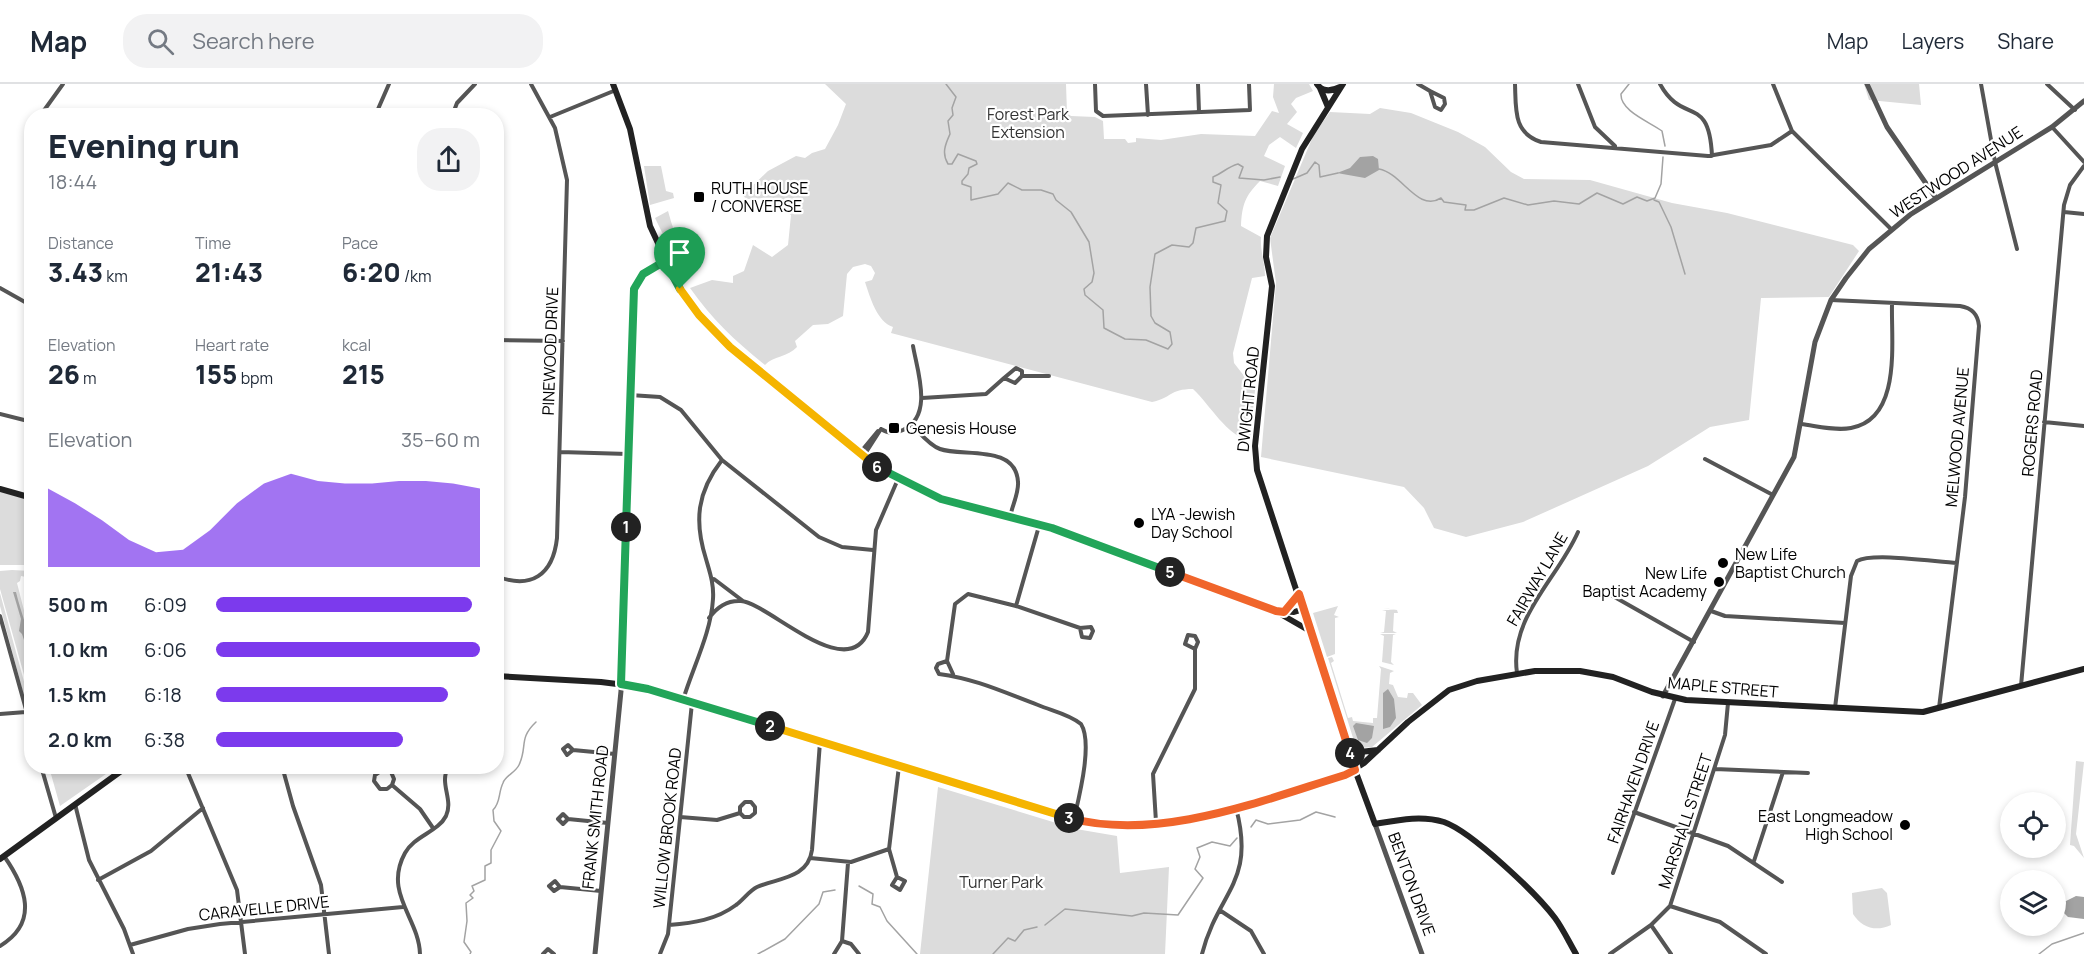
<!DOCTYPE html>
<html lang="en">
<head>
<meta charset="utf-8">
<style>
  body { margin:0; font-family:Manrope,sans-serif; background:#f2f2f3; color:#1f2937; height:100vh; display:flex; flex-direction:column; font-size:22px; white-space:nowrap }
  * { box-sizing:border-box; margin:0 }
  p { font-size:20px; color:#747a83 }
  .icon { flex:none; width:33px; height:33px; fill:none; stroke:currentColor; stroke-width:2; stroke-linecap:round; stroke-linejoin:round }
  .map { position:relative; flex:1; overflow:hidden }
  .sheet { position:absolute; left:24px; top:24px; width:480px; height:666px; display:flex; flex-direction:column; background:#fff; border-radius:24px; box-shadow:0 3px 9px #0003 }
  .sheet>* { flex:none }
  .controls { position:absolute; left:2000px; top:708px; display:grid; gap:12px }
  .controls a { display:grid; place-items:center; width:66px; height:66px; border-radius:50%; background:#fff; box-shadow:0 3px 9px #0003; font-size:30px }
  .pin { position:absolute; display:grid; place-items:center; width:51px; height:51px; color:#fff; margin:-62px -26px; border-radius:50% 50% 50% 0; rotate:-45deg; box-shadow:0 0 6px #0007 }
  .pin .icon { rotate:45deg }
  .km { position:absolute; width:30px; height:30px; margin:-15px; border-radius:50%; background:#222; color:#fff; font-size:16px; line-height:30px; text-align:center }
  .round { display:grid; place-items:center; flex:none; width:63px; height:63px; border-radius:24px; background:#f2f2f3 }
  .summary { display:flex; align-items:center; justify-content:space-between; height:102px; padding:0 24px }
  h1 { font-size:33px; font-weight:800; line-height:45px }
  .stats { display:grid; grid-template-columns:repeat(3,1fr); gap:9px; height:102px; padding:6px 24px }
  .stats div { display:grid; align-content:center }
  .stats b { font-size:26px; font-weight:800 }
  .stats small { font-size:16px; font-weight:400 }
  .stats p { font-size:16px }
  .chart { height:168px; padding:12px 24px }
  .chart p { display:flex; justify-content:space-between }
  .chart svg { width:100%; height:108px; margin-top:6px; fill:#7c3aed; opacity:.7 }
  ul { padding:0 24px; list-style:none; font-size:20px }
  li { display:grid; grid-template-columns:96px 72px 1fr; align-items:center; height:45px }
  li i { height:15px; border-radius:8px; background:#7c3aed }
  header { display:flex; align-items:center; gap:36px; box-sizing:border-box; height:84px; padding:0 30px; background:#fff; border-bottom:2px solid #e0e1e3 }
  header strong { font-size:28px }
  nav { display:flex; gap:33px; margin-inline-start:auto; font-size:21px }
  .search { width:420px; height:54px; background:#f2f2f3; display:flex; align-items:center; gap:15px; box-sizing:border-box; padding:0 21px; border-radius:24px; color:#747a83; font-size:22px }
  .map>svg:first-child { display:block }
</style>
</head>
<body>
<header>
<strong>Map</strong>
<div class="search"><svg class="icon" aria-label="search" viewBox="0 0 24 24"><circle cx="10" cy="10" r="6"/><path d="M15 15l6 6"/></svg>Search here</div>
<nav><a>Map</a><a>Layers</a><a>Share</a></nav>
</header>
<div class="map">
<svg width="2084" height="870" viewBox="0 0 2084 870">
  <rect width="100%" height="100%" fill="#fff"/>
  <!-- green -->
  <path fill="#dcdcdc" d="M 825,0 L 1066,0 L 1067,29 L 1071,32 L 1095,33 L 1103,37 L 1104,55 L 1125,55 L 1128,59 L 1136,58 L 1136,54 L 1161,56 L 1201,50 L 1255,52 L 1272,27 L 1279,29 L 1273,13 L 1274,0 L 1309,0 L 1313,7 L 1296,14 L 1291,20 L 1297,28 L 1287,40 L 1303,49 L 1296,64 L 1280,53 L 1269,61 L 1264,72 L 1285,82 L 1278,102 L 1260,97 C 1245,112 1242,121 1241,142 L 1261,153 C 1260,167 1265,179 1265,192 L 1252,194 L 1233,269 L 1234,279 L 1255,306 L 1250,357 C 1226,351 1211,322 1193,305 C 1169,305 1172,314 1152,318 L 891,249 L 893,243 C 877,238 870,213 865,198 L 872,196 L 875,189 L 871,182 L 865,180 L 853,183 L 847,190 L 843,232 L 828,240 L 813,241 L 795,257 L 797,263 C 788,273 773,272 765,281 C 736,258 711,234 690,204 L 712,196 L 733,199 L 733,192 L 744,187 L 753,161 L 772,173 L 788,161 L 791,131 L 766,114 L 746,115 L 743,111 L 768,87 L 796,72 L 805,74 L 812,69 L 825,65 L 838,41 L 846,20 Z
    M 1864,0 L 1919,0 L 1921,21 L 1869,16 Z
    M 1380,24 L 1411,29 L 1458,48 L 1485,63 L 1511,88 L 1524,95 L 1590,96 L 1672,119 L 1727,129 L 1853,161 L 1859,167 L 1829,213 L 1761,214 L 1749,336 L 1710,343 L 1648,382 L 1523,438 L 1466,453 L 1434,444 L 1424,424 L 1404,403 L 1261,373 L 1276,199 L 1270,154 L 1314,50 L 1330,28 L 1370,30 Z
    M 644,82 L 661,82 L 666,107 L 673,109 L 674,114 L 650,121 Z
    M 668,127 C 674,150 684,171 690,194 L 686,197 L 655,134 Z
    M 0,407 L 31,417 L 31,481 L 0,481 Z
    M 12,486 L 31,487 L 31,494 L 21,492 L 20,497 L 17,499 L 31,554 L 31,616 L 0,505 L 0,487 Z
    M 0,509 L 29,616 L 24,612 L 0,522 Z
    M 1338,522 L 1334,531 L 1339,533 L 1335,534 L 1335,570 L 1327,573 L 1313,529 Z
    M 1383,524 L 1397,526 L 1398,529 L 1394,529 L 1393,547 L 1397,549 L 1380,549 L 1384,548 L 1386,527 L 1382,526 L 1394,526 Z
    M 1396,550 L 1393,551 L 1391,578 L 1394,581 L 1382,578 L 1384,552 L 1380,550 Z
    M 1332,573 L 1334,577 L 1331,579 L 1348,634 L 1352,633 L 1353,637 L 1373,639 L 1373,634 L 1377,634 L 1381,585 L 1379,582 L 1394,587 L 1390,589 L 1389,600 L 1393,601 L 1398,613 L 1407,614 L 1408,609 L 1413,609 L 1422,621 L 1372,663 L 1360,664 L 1354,657 L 1328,574 Z
    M 2076,677 L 2084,678 L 2076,750 L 2084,774 L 2074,762 L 2070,761 Z
    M 49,683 L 116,683 L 60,722 Z
    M 938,703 L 1076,745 L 1117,752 L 1120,789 L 1169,783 L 1165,870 L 920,870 Z
    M 1882,804 L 1887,809 L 1891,841 C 1876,848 1862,844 1853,830 L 1852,809 Z"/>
  <!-- water -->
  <path fill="#a3a3a3" d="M 1373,72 L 1378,75 L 1379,86 L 1365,94 L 1337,89 L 1350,84 L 1360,73 Z
    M 13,508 L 16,508 C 21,530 32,553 31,577 L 22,550 L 19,547 L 21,535 Z
    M 1388,605 L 1394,615 L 1396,634 L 1390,643 L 1383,645 L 1383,609 Z
    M 1356,639 L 1374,642 L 1372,654 L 1367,659 L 1358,656 L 1353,642 Z
    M 2076,812 L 2084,813 L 2084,835 L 2068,833 L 2063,828 L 2064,818 Z"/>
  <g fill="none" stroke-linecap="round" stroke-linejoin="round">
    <!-- stream -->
    <path stroke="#a3a3a3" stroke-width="1.5" d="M 946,0 L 956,13 L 952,24 L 953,31 L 948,37 L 950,50 C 946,59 941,69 948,80 L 952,80 L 958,70 L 976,77 L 977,80 L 969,84 L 968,90 L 962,97 L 962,100 L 971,103 L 971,116 L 998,110 L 1008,99 L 1022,106 L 1041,106 L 1053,110 L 1056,116 L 1071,128 L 1089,158 L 1094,189 L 1092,198 L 1084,205 L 1085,211 L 1103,226 L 1104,244 L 1125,255 L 1146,256 L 1168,265 L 1172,260 L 1170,248 L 1155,239 L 1151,232 L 1150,203 L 1155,170 L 1172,161 L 1189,163 L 1193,159 L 1196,144 L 1225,137 L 1227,127 L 1218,119 L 1221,101 L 1213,98 L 1213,93 C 1223,89 1227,83 1238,80 L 1243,83 L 1239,94 L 1264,96 L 1280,93
      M 1629,0 L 1621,10 C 1620,27 1650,38 1662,47 L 1665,62
      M 1379,85 C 1402,89 1418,129 1441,114 L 1444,118 L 1466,121 L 1465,126 L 1474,126 L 1504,114 L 1528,121 L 1554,117 L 1579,120 L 1597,109 L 1623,120 L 1637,113 L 1647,117 L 1655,114 L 1661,100 L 1663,73
      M 1293,95 L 1307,89 L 1315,78 L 1319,81 L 1320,93 L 1338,89
      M 1654,116 L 1659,118 L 1671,143 L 1685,190
      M 1251,743 L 1256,736 L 1268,740 L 1300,736 L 1316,728 L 1335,733
      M 859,802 L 873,810 L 872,820 L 880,823 L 887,837 L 917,870
      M 1045,841 L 1065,825 L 1132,832 L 1144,829 L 1178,831 L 1203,794 L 1195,785 L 1200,773 L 1197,764 L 1212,758 L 1230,762 L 1237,754
      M 470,870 L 471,868 L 464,858 L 467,837 L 466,819 L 473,814 L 470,811 L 474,807 L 472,802 L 485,796 L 485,782 L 491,779 L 491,766 L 501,747 L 494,737 L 493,726 C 501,718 498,709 503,699 C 505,692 515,689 519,681 C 528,662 518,655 536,638
      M 758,870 L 785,855 L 819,820 L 823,808 L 835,806
      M 993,870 L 1008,854 L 1015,857 L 1024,846 L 1037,843
      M 2039,870 L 2052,860 L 2084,849"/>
    <!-- minor -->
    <path stroke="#555" stroke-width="4" d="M 1095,0 L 1096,27 L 1103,32 L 1250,26 L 1249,0
      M 1146,0 L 1148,31
      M 1198,0 L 1199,28
      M 1418,0 L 1430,7 L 1435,23 L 1441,26 L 1445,20 L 1444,14 L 1430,7
      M 1515,0 C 1516,25 1513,49 1541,58 L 1708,72 L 1771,61 L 1792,47
      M 1578,0 L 1595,43 L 1615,62
      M 1660,0 C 1683,42 1709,9 1712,72
      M 1773,0 L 1792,47 L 1891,145
      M 1981,0 L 1995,78 L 2017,165
      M 2047,0 L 2075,26
      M 40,32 L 63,0
      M 375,32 L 389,0
      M 452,32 L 457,19 L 475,0
      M 550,33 L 616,6
      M 2052,43 L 2084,78
      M 496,88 L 501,107 L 496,123
      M 2064,128 L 2084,130
      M 0,204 L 32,222
      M 1831,216 L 1960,222 C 1972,224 1978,230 1979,242 L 1965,413 L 1939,624
      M 496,256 L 563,257
      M 1022,292 L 1015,299 L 1004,294 L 1016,284 L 1022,287 L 1022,292 L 1049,292
      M 630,311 L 660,313 L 681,326 L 722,376 L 819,453 L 842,463 L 873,466
      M 922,314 L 986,310 L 1004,294
      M 0,330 L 32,338
      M 2044,338 L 2084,342
      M 1801,340 C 1817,342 1835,347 1851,344 C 1902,335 1891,258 1892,220
      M 912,341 C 920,349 929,361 940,365 C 963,373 1016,360 1018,398 C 1019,409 1012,422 1010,433
      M 881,345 C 889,350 895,350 903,346 C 934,332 917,286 913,262
      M 560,368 L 628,370
      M 859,370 L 878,347
      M 863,373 L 881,345
      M 1705,375 L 1773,411
      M 496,492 C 531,506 553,491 557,454 L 567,96 L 555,44 L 531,0
      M 714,495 L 743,517
      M 1611,511 L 1694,558
      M 1016,522 L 1039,442
      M 1711,527 L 1725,532 L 1845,539
      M 0,532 L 32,647
      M 709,534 C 717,523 727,516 741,517 C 768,519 847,600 868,548 L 876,446 L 898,395
      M 947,577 L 953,590
      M 1517,589 C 1509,533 1557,496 1578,448
      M 2021,602 L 2064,121 L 2070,101 L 2084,82
      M 683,616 C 693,583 711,549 713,515 C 714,500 710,489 706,475 C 694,437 697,408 722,376
      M 1835,624 L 1851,492 L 1857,477 C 1873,468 1936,478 1957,479
      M 0,630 L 26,628
      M 573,666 L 567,671 L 563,665 L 568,661 L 573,666 L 615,670
      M 41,682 L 56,734
      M 185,682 L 237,806 L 245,870
      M 282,682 L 293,722 L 321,801 L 329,870
      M 1715,685 L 1808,689
      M 392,701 L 387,705 L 380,705 L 374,697 L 375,691 L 382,686 L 391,688 L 394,695 L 392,701 L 420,725 L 433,744
      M 75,720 L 89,776 L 124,845 L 133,870
      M 1634,728 L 1728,762 L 1782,798
      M 680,733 L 717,736 L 740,729 L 740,723 L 745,718 L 751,718 L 755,723 L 755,729 L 750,733 L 744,733 L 740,729
      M 568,735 L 563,740 L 558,735 L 563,730 L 568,735 L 608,739
      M 1074,735 C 1079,713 1093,659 1081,640 C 1069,630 1052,627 1038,621 C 1003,608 976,595 939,590 L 936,584 L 938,580 L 947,577 L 955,520 L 968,510 L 1016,522 L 1080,544 L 1082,553 L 1090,554 L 1093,547 L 1091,543 L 1080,544
      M 1156,738 L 1153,690 L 1195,605 L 1195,565 L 1198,558 L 1195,552 L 1188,551 L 1185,560 L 1195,565
      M 810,774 L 851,778 L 889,765
      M 1754,777 L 1783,688
      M 848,779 L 842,857 L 851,860 L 859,870
      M 1613,789 L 1675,615
      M 897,793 L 905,797 L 900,806 L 892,801 L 897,793 L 889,765 L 899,682
      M 98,796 L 151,767 L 203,724
      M 560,803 L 554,807 L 549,802 L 555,797 L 560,803 L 601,807
      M 1670,822 L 1720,838 L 1766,870
      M 1221,827 L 1251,847 L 1264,870
      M 669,841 C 693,839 716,836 736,821 C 743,816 749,807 757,803 C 777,794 808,795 812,766 L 820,658
      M 1651,841 L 1671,870
      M 130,861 L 188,845 L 220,840 L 403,823
      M 0,862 C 40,838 25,802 4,772
      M 420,870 C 419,834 383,809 405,769 C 414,752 438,748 446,732 C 454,715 438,699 449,682
      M 543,870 L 548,865 L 554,870
      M 660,870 L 668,850 L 692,619
      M 834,870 L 842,857
      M 1202,870 C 1218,807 1256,799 1236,724
      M 1610,870 L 1651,841 L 1670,822 L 1725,651 L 1728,619"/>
    <!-- tertiary -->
    <path stroke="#555" stroke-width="5" d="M 1867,0 L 1887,43 L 1936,114
      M 1663,612 L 1794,373 L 1815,258 L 1831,216 L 1846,194 L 1869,165 L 1911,130 L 2052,43 L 2084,17
      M 1375,740 L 1422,870
      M 595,870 L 621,607 L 634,213 C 636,193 647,186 665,178"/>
    <!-- secondary -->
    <path stroke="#222" stroke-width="6" d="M 613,0 L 630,45 L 650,142 L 678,202 L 699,231 L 722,256 L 845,360 L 887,389 L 934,412 L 969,424 L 1052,444 L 1270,526 L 1294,528 L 1304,525
      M 1317,0 C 1323,9 1332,7 1340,3
      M 1343,0 L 1302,65 L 1267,152 L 1266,173 L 1272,202 L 1255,362 L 1257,386 L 1355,686 L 1375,740 C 1398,736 1421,731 1444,738 C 1472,748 1536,809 1555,834 C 1563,845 1569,858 1576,870
      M 1320,4 L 1328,23
      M 0,405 L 32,414
      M 1277,528 L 1310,547
      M 1285,528 L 1299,510
      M 496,592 L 601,598 L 641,603 L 1067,734 C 1155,758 1261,717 1345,691 L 1364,679 L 1408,638 L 1449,606 L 1477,597 L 1535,587 L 1580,587 L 1613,593 L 1652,608 L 1686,616 L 1923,628 L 2084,585
      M 1348,657 L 1360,668 L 1378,666
      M 0,775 L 128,682"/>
  </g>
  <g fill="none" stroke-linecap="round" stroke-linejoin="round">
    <!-- split-1 casing -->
    <g stroke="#fff" stroke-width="12">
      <path id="split-1" d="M 626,443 L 634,205 L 643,190 L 665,177 L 680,205"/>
    </g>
    <!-- split-2 casing -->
    <g stroke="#fff" stroke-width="12">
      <path id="split-2" d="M 626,443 L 621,600 L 648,605 L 770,642"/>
    </g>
    <!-- split-3 casing -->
    <g stroke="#fff" stroke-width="12">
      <path id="split-3" d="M 770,642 L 1069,734"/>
    </g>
    <!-- split-4 casing -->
    <g stroke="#fff" stroke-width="12">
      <path id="split-4" d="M 1069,734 C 1159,758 1260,717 1345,691 L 1355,686 L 1350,669"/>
    </g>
    <!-- split-5 casing -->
    <g stroke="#fff" stroke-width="12">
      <path id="split-5" d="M 1170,488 L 1276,527 L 1284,528 L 1299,510 L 1350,669"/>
    </g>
    <!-- split-6 casing -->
    <g stroke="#fff" stroke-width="12">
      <path id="split-6" d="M 877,383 L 941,415 L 1052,444 L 1170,488"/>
    </g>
    <!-- split-7 casing -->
    <g stroke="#fff" stroke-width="12">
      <path id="split-7" d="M 680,205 L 699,231 L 730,263 L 877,383"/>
    </g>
    <!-- split-1 -->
    <use href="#split-1" stroke="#22a559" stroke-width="8"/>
    <!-- split-2 -->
    <use href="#split-2" stroke="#22a559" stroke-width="8"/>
    <!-- split-3 -->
    <use href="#split-3" stroke="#f5b400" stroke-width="8"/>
    <!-- split-4 -->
    <use href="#split-4" stroke="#f0652b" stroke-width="8"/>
    <!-- split-5 -->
    <use href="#split-5" stroke="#f0652b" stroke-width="8"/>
    <!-- split-6 -->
    <use href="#split-6" stroke="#22a559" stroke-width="8"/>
    <!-- split-7 -->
    <use href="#split-7" stroke="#f5b400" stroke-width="8"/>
  </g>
  <!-- markers -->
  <g fill="#000" stroke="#fff" stroke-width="2">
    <rect x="693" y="107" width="12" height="12" rx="3"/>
    <rect x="888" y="338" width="12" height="12" rx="3"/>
    <circle cx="1139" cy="439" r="6"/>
    <circle cx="1723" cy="479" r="6"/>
    <circle cx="1719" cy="498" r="6"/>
    <circle cx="1905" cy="741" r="6"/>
  </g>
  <g text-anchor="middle" stroke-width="4.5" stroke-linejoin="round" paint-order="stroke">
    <!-- park labels -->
    <g font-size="16" fill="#333" stroke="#fff">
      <text x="1028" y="36">Forest Park<tspan x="1028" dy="18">Extension</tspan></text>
      <text x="1001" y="804">Turner Park</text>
    </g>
    <!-- street labels -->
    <g font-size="16" fill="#000" stroke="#fff">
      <text transform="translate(1956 88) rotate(-33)" y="6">WESTWOOD AVENUE</text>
      <text transform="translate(550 267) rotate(-88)" y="6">PINEWOOD DRIVE</text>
      <text transform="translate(1248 315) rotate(-84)" y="6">DWIGHT ROAD</text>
      <text transform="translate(2032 339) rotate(-85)" y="6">ROGERS ROAD</text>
      <text transform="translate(1957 353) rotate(-85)" y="6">MELWOOD AVENUE</text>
      <text transform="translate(1537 495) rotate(-60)" y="6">FAIRWAY LANE</text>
      <text transform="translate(1723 603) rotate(5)" y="6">MAPLE STREET</text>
      <text transform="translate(1633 698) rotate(-71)" y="6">FAIRHAVEN DRIVE</text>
      <text transform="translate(595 733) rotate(-84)" y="6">FRANK SMITH ROAD</text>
      <text transform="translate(1685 737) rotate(-72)" y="6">MARSHALL STREET</text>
      <text transform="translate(667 744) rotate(-84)" y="6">WILLOW BROOK ROAD</text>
      <text transform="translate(1412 800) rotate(70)" y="6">BENTON DRIVE</text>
      <text transform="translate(264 824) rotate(-6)" y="6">CARAVELLE DRIVE</text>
    </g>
    <!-- poi labels -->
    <g font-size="16" fill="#000" stroke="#fff" text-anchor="start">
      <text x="711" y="110">RUTH HOUSE<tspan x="711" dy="18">/ CONVERSE</tspan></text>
      <text x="906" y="350">Genesis House</text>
      <text x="1151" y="436">LYA -Jewish<tspan x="1151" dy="18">Day School</tspan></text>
      <text x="1735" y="476">New Life<tspan x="1735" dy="18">Baptist Church</tspan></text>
      <text x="1707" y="495" text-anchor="end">New Life<tspan x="1707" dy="18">Baptist Academy</tspan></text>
      <text x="1893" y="738" text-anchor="end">East Longmeadow<tspan x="1893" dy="18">High School</tspan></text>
    </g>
  </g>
</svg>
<div class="controls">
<a><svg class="icon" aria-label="locate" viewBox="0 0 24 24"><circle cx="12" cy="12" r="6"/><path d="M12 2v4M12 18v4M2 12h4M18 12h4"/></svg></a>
<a><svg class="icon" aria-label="layers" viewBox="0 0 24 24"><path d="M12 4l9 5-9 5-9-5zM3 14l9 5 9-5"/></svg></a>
</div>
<div class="pin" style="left:680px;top:205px;background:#1e9e55"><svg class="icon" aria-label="arrive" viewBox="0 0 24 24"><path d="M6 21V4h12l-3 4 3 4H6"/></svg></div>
<b class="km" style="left:626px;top:443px">1</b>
<b class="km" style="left:770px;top:642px">2</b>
<b class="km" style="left:1069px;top:734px">3</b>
<b class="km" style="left:1350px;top:669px">4</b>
<b class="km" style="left:1170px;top:488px">5</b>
<b class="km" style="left:877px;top:383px">6</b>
<section class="sheet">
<div class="summary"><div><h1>Evening run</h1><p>18:44</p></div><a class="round"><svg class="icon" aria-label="share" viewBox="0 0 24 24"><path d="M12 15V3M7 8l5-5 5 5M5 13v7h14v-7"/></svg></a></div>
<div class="stats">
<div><p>Distance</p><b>3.43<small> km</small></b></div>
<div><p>Time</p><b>21:43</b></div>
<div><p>Pace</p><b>6:20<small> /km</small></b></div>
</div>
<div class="stats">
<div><p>Elevation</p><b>26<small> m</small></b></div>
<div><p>Heart rate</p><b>155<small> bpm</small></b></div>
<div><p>kcal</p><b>215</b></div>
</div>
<div class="chart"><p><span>Elevation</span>35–60 m</p>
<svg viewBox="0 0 160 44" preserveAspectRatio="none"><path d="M0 44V12L10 18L20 25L30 33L40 38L50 37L60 29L70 18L80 10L90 6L100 9L110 10L120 10L130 9L140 9L150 10L160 12V44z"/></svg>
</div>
<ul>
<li><b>500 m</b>6:09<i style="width:97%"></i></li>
<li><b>1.0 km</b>6:06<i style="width:100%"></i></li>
<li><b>1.5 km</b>6:18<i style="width:88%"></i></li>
<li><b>2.0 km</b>6:38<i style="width:71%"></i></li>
</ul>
</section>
</div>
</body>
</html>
